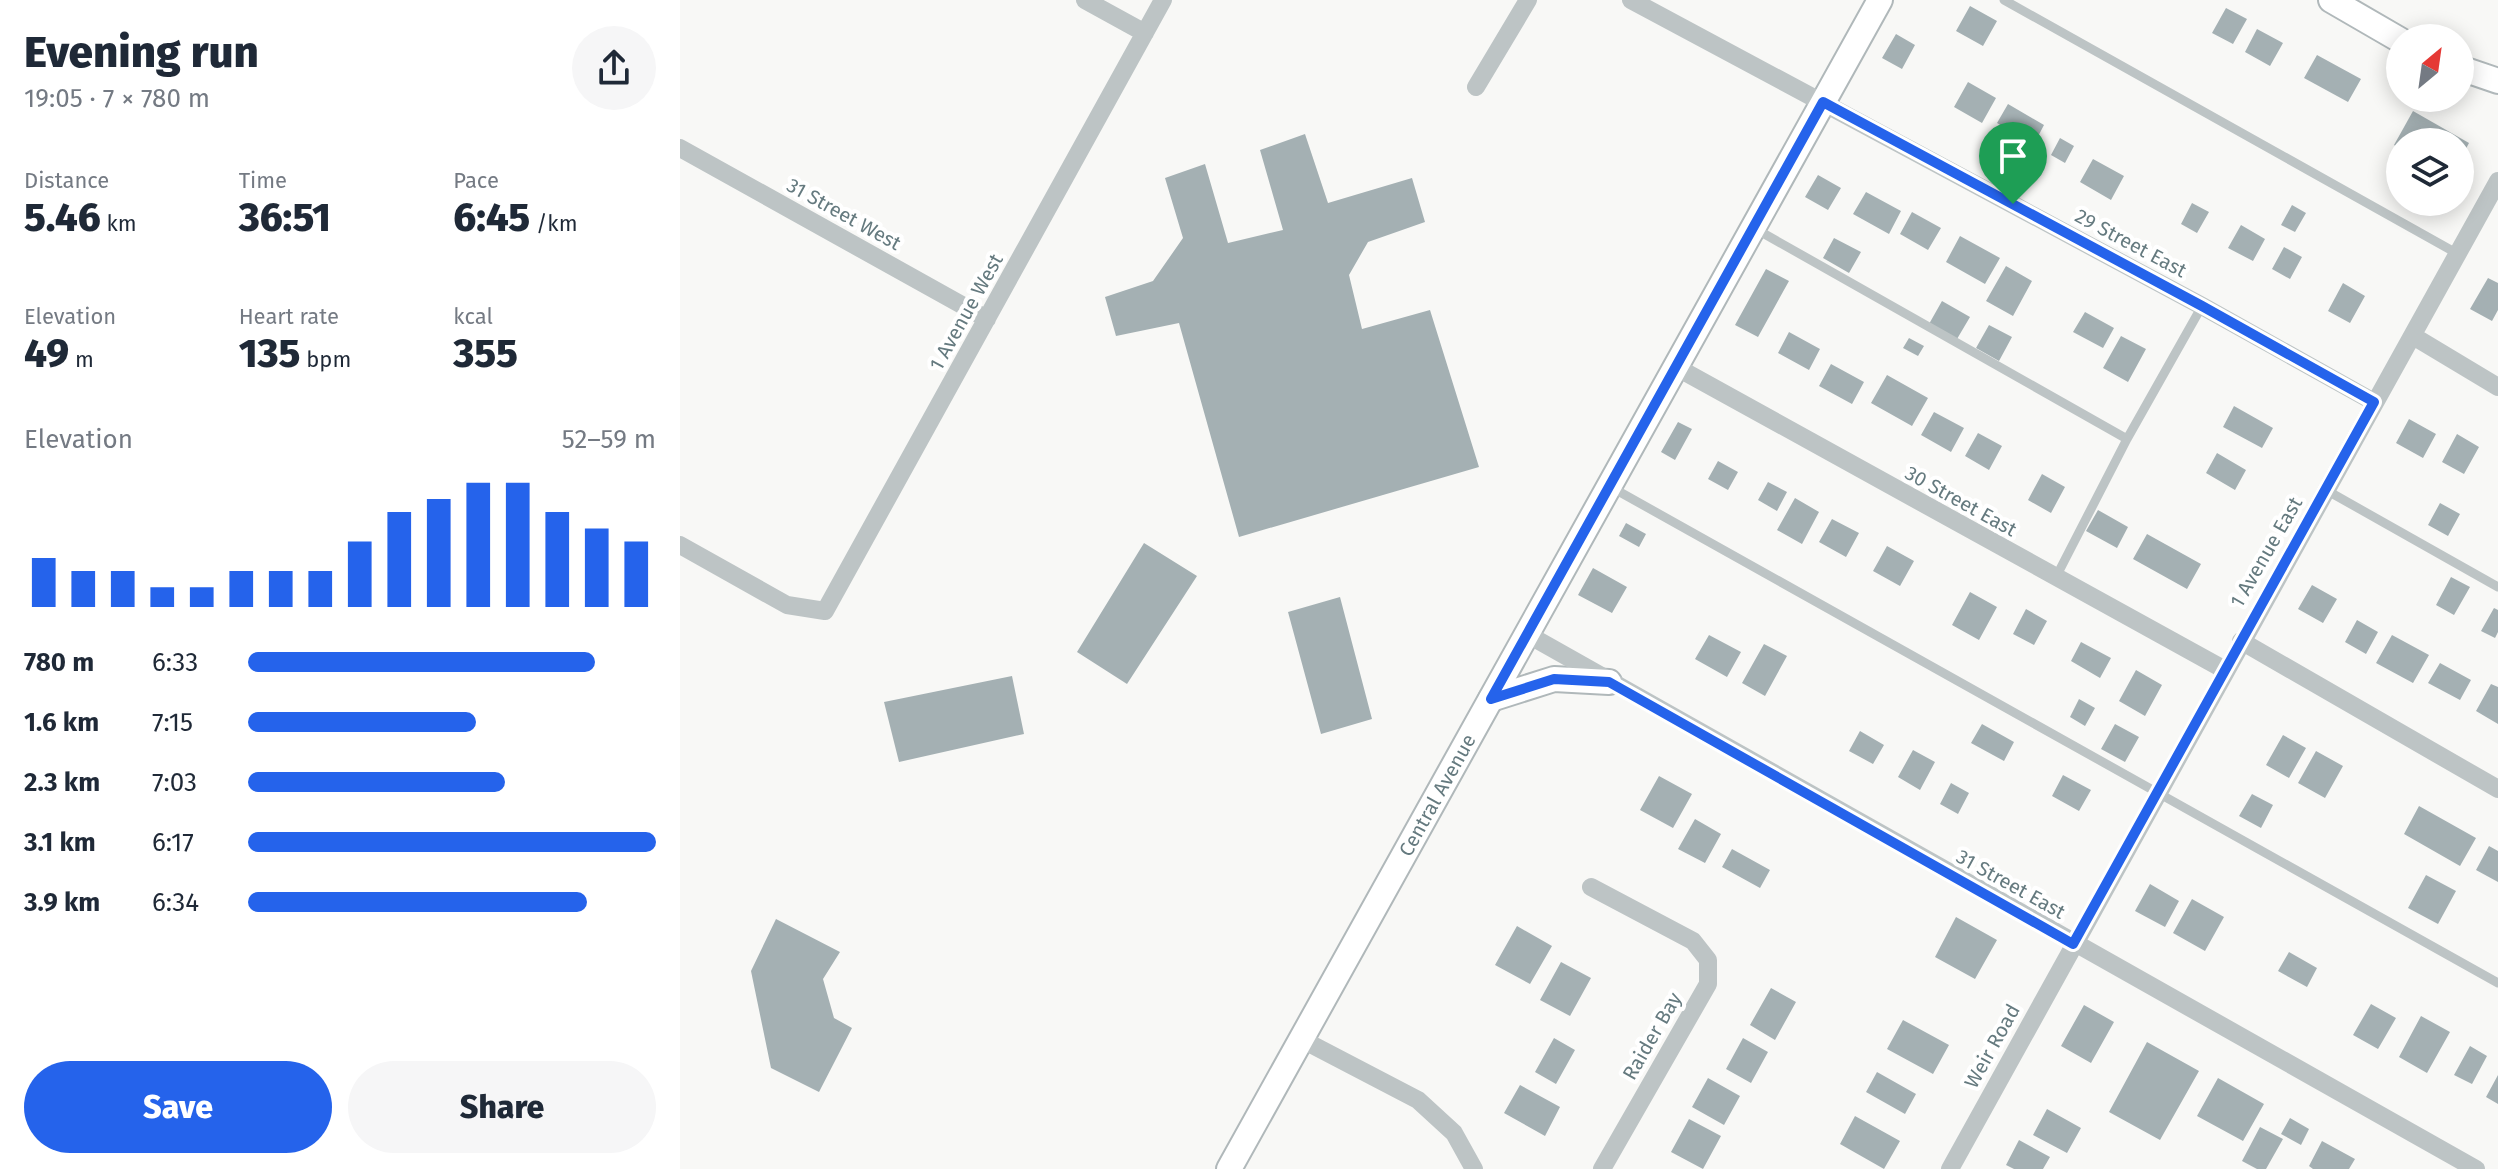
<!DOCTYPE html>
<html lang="en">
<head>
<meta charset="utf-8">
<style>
  body { margin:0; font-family:"Fira Sans",sans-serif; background:#f6f6f7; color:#1f2937; height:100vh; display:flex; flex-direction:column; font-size:30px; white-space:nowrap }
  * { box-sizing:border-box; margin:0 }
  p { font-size:26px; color:#747a83 }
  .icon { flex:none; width:44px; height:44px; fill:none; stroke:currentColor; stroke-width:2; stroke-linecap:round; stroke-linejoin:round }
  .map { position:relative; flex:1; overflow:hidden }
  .details { display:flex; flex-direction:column; background:#fff; width:680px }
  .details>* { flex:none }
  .needle { width:52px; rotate:29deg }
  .controls { position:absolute; left:1706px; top:24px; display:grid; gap:16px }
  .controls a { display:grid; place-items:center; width:88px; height:88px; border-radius:50%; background:#fff; box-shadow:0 4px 20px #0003; font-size:40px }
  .pin { position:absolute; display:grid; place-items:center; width:68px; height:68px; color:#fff; margin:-82px -34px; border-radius:50% 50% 50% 0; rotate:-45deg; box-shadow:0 0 8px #0007 }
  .pin .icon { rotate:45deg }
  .round { display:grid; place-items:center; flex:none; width:84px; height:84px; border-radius:42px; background:#f6f6f7 }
  .head { display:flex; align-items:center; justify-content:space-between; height:136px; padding:0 24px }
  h1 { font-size:44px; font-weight:800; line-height:60px }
  .figures { display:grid; grid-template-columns:repeat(3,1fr); gap:12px; height:136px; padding:8px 24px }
  .figures div { display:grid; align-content:center }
  .figures b { font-size:40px; font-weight:800 }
  .figures small { font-size:22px; font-weight:400 }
  .figures p { font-size:22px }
  .chart { height:224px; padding:16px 24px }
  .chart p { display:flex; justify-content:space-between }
  .chart svg { width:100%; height:144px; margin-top:8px; stroke:#2563eb; stroke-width:6 }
  .action { display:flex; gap:16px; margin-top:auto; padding:16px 24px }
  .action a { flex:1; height:92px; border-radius:48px; background:#2563eb; color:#fff; font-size:32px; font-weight:800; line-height:92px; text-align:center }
  .action a+a { background:#f6f6f7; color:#1f2937 }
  ul { padding:0 24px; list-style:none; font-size:26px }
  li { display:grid; grid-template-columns:128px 96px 1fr; align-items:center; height:60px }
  li i { height:20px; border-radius:10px; background:#2563eb }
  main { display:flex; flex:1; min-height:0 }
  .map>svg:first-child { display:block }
</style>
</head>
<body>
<main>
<section class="details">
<div class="head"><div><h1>Evening run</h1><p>19:05 · 7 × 780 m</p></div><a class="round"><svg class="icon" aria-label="share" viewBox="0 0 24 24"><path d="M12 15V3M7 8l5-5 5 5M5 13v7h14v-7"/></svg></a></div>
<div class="figures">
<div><p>Distance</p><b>5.46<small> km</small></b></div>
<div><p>Time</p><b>36:51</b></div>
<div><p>Pace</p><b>6:45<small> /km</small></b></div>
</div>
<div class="figures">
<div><p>Elevation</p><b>49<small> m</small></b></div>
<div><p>Heart rate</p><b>135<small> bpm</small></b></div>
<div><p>kcal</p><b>355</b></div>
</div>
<div class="chart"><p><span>Elevation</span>52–59 m</p>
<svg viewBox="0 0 160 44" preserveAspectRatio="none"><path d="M5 44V29M15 44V33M25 44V33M35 44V38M45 44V38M55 44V33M65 44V33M75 44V33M85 44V24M95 44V15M105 44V11M115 44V6M125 44V6M135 44V15M145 44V20M155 44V24"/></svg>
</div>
<ul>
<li><b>780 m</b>6:33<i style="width:85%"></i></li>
<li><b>1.6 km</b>7:15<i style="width:56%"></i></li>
<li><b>2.3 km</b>7:03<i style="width:63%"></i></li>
<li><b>3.1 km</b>6:17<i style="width:100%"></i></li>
<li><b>3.9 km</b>6:34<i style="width:83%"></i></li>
</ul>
<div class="action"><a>Save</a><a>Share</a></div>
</section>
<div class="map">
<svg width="1818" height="1169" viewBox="0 0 1818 1169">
  <rect width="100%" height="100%" fill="#f8f8f6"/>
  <!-- building -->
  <path fill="#a4b0b3" d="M 1290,6 L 1317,21 L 1303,46 L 1276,31 Z
    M 1546,8 L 1567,19 L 1553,44 L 1532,33 Z
    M 1577,29 L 1603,43 L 1590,66 L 1565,52 Z
    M 1216,34 L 1235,45 L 1222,69 L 1202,58 Z
    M 1637,55 L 1681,79 L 1668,102 L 1624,78 Z
    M 1288,82 L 1316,98 L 1302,123 L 1274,107 Z
    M 1328,104 L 1364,125 L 1354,144 L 1317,123 Z
    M 1733,111 L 1789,143 L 1780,160 L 1780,142 L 1720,142 L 1720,149 L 1714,145 Z
    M 625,134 L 648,203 L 732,178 L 745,222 L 688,242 L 669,275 L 682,329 L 750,310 L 799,467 L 559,537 L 499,323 L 436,336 L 425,297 L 473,281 L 503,238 L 485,178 L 525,164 L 548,243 L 603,230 L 580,150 Z
    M 1380,138 L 1394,146 L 1385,163 L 1371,155 Z
    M 1413,159 L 1444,176 L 1431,200 L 1400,182 Z
    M 1138,175 L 1161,188 L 1148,210 L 1125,197 Z
    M 1186,192 L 1221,211 L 1209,234 L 1173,214 Z
    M 1512,203 L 1529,212 L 1517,233 L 1501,224 Z
    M 1612,205 L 1626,213 L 1615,232 L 1601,225 Z
    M 1232,212 L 1261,228 L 1248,250 L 1220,234 Z
    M 1561,225 L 1585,239 L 1573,261 L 1548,248 Z
    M 1280,236 L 1320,258 L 1305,284 L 1266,262 Z
    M 1154,238 L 1181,252 L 1169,273 L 1143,258 Z
    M 1604,247 L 1622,257 L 1610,279 L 1592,269 Z
    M 1326,266 L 1352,281 L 1333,316 L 1306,301 Z
    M 1086,269 L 1109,281 L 1078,337 L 1055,325 Z
    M 1808,278 L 1818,283 L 1818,310 L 1812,321 L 1790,309 Z
    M 1663,283 L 1685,296 L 1670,323 L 1648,311 Z
    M 1262,301 L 1290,317 L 1277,339 L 1249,324 Z
    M 1405,312 L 1434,328 L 1423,348 L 1393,332 Z
    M 1309,325 L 1332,337 L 1319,361 L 1296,348 Z
    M 1109,332 L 1140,349 L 1129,370 L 1098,353 Z
    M 1441,336 L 1466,349 L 1448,382 L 1423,368 Z
    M 1229,338 L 1244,346 L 1238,356 L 1223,348 Z
    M 1151,364 L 1184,382 L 1172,404 L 1139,386 Z
    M 1207,375 L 1248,398 L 1232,426 L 1191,403 Z
    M 1554,406 L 1593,428 L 1582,448 L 1543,427 Z
    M 1254,412 L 1284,428 L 1271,452 L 1241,435 Z
    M 1729,419 L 1756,434 L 1743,458 L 1716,443 Z
    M 998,422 L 1012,429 L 995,460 L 981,452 Z
    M 1298,433 L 1322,446 L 1309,470 L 1285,456 Z
    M 1777,434 L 1799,447 L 1784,474 L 1762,462 Z
    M 1537,453 L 1566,470 L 1555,490 L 1526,473 Z
    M 1038,461 L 1058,472 L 1048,490 L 1028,479 Z
    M 1362,474 L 1385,487 L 1371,513 L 1348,500 Z
    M 1088,482 L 1107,492 L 1097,511 L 1078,500 Z
    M 1115,498 L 1139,512 L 1122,544 L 1097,530 Z
    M 1760,503 L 1780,514 L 1768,536 L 1748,525 Z
    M 1418,510 L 1448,527 L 1437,548 L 1406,531 Z
    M 1152,519 L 1179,533 L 1166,557 L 1139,542 Z
    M 946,523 L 966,534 L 959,547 L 939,536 Z
    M 1467,534 L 1521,564 L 1507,589 L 1453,559 Z
    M 464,543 L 517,576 L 447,684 L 397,652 Z
    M 1207,546 L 1234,561 L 1220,586 L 1193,571 Z
    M 913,568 L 947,587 L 932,613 L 898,595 Z
    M 1771,577 L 1790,587 L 1774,615 L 1756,605 Z
    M 1632,585 L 1657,599 L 1643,623 L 1618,609 Z
    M 1290,592 L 1317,607 L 1299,640 L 1272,625 Z
    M 660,597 L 692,719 L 641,734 L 608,612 Z
    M 1814,608 L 1818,610 L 1818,632 L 1815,638 L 1801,631 Z
    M 1346,609 L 1367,621 L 1354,645 L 1333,634 Z
    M 1677,620 L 1698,632 L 1686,654 L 1665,642 Z
    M 1029,635 L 1061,652 L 1047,677 L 1015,659 Z
    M 1712,635 L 1749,655 L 1733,683 L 1696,663 Z
    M 1401,642 L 1431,658 L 1420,678 L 1391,661 Z
    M 1084,644 L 1107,656 L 1085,696 L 1062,683 Z
    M 1760,663 L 1791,680 L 1780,700 L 1748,683 Z
    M 1456,670 L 1482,685 L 1465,716 L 1439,701 Z
    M 332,676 L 344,734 L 219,762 L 204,702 Z
    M 1811,684 L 1818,687 L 1818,724 L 1796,711 Z
    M 1399,699 L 1415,708 L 1405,726 L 1390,717 Z
    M 1302,724 L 1334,742 L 1324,761 L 1291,743 Z
    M 1435,724 L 1459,737 L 1445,762 L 1421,749 Z
    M 1180,731 L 1204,745 L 1193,764 L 1169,751 Z
    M 1603,735 L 1626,748 L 1609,778 L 1586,765 Z
    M 1233,750 L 1255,762 L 1240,790 L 1218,777 Z
    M 1636,751 L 1663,766 L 1645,798 L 1618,783 Z
    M 1383,775 L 1411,790 L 1399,811 L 1372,796 Z
    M 979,776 L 1012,794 L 993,828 L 960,810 Z
    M 1271,783 L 1289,793 L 1278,814 L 1260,804 Z
    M 1572,794 L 1593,805 L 1581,828 L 1559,816 Z
    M 1739,806 L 1796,838 L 1780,866 L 1724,834 Z
    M 1015,819 L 1041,834 L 1025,863 L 998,849 Z
    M 1809,846 L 1818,851 L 1818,882 L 1796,870 Z
    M 1052,849 L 1090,870 L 1080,888 L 1042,867 Z
    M 1746,875 L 1776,891 L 1758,924 L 1728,908 Z
    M 1470,884 L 1499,901 L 1485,927 L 1455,911 Z
    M 1512,899 L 1544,917 L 1525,951 L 1493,933 Z
    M 1276,917 L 1317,940 L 1295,979 L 1255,957 Z
    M 96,919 L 160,952 L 143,979 L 154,1018 L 172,1028 L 139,1092 L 91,1068 L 71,971 Z
    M 837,926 L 872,946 L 850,984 L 815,965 Z
    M 1609,952 L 1637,968 L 1627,987 L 1598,971 Z
    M 881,962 L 911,978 L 890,1016 L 860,1000 Z
    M 1091,988 L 1116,1002 L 1095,1040 L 1070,1025 Z
    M 1691,1004 L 1716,1018 L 1698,1049 L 1673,1035 Z
    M 1404,1005 L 1434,1022 L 1411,1063 L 1381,1046 Z
    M 1741,1016 L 1770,1032 L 1747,1073 L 1719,1057 Z
    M 1223,1020 L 1269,1045 L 1253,1074 L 1207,1049 Z
    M 874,1038 L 895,1050 L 876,1084 L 855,1072 Z
    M 1063,1038 L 1088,1052 L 1071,1083 L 1046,1069 Z
    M 1467,1042 L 1519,1071 L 1480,1140 L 1429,1112 Z
    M 1790,1046 L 1807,1056 L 1792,1084 L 1774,1075 Z
    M 1197,1072 L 1236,1094 L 1225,1114 L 1186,1092 Z
    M 1818,1075 L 1818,1104 L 1806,1097 Z
    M 1028,1078 L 1060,1096 L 1044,1125 L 1012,1107 Z
    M 1538,1078 L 1584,1104 L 1563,1141 L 1517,1116 Z
    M 840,1085 L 880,1107 L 865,1136 L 824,1113 Z
    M 1367,1109 L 1401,1128 L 1387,1153 L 1353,1135 Z
    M 1175,1116 L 1220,1141 L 1204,1169 L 1160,1144 Z
    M 1610,1118 L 1629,1129 L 1621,1145 L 1601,1134 Z
    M 1009,1119 L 1041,1136 L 1023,1169 L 991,1152 Z
    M 1580,1127 L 1603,1139 L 1586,1169 L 1577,1169 L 1562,1161 Z
    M 1339,1140 L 1370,1157 L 1363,1169 L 1334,1169 L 1326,1165 Z
    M 1642,1141 L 1675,1159 L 1669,1169 L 1633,1169 L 1629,1166 Z"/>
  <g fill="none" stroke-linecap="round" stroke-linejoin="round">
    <!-- secondary casing -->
    <g stroke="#b0b8ba" stroke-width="28">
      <g id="secondary">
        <path d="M 1651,0 L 1720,40"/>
        <path d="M 1780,68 L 1818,81"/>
        <path d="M 811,699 L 874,679 L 929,682"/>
        <path id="s1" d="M 549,1169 L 1200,0"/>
      </g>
    </g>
    <!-- lane -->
    <path stroke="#bdc4c5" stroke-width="9" d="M 1324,0 L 1778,254
      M 1074,228 L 1447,439
      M 929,486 L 1818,983
      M 1646,490 L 1818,587
      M 1375,579 L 1447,439 L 1522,306"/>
    <!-- street -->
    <path stroke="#bdc4c5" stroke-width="18" d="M 405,0 L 465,33
      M 951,0 L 1522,306 L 1694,402
      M 796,87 L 848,0
      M 0,148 L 307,319
      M 1733,336 L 1818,387
      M 996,367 L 1545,670
      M 0,545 L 107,605 L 145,611 L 483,0
      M 847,634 L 1796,1169
      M 1561,641 L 1818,789
      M 911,887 L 1013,941 L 1028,960 L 1028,984 L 922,1169
      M 621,1039 L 738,1100 L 774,1133 L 794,1169
      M 1270,1169 L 1818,181"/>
    <!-- secondary -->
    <use href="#secondary" stroke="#fff" stroke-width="24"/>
  </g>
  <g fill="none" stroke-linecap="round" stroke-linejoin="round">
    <!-- route casing -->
    <g stroke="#fff" stroke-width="16">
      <path id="route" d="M 1143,102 L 1522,306 L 1694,402 L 1393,944 L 929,682 L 874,679 L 811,699 Z"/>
    </g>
    <!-- route -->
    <use href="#route" stroke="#2563eb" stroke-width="10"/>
  </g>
  <g text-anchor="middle" stroke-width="8" stroke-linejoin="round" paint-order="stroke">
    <!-- street labels -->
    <g font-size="20" fill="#657a7f" stroke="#fff">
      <text transform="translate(164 214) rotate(29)" y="7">31 Street West</text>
      <text transform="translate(1451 243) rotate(28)" y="7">29 Street East</text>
      <text transform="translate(286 312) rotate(-61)" y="7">1 Avenue West</text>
      <text transform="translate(1281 501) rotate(29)" y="7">30 Street East</text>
      <text transform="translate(1586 552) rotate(-60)" y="7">1 Avenue East</text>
      <text dy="7" stroke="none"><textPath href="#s1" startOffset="428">Central Avenue</textPath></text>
      <text transform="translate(1331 884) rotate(29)" y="7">31 Street East</text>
      <text transform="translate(972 1036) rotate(-60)" y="7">Raider Bay</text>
      <text transform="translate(1312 1046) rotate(-61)" y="7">Weir Road</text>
    </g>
  </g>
</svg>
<div class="controls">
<a><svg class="needle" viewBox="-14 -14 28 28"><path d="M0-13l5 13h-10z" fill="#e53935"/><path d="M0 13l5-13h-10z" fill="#747a83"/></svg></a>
<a><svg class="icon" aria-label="layers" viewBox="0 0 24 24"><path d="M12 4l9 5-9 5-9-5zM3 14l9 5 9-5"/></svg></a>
</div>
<div class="pin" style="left:1333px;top:204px;background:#1e9e55"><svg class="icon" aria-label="arrive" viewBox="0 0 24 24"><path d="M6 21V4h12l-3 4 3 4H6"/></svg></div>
</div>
</main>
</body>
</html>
